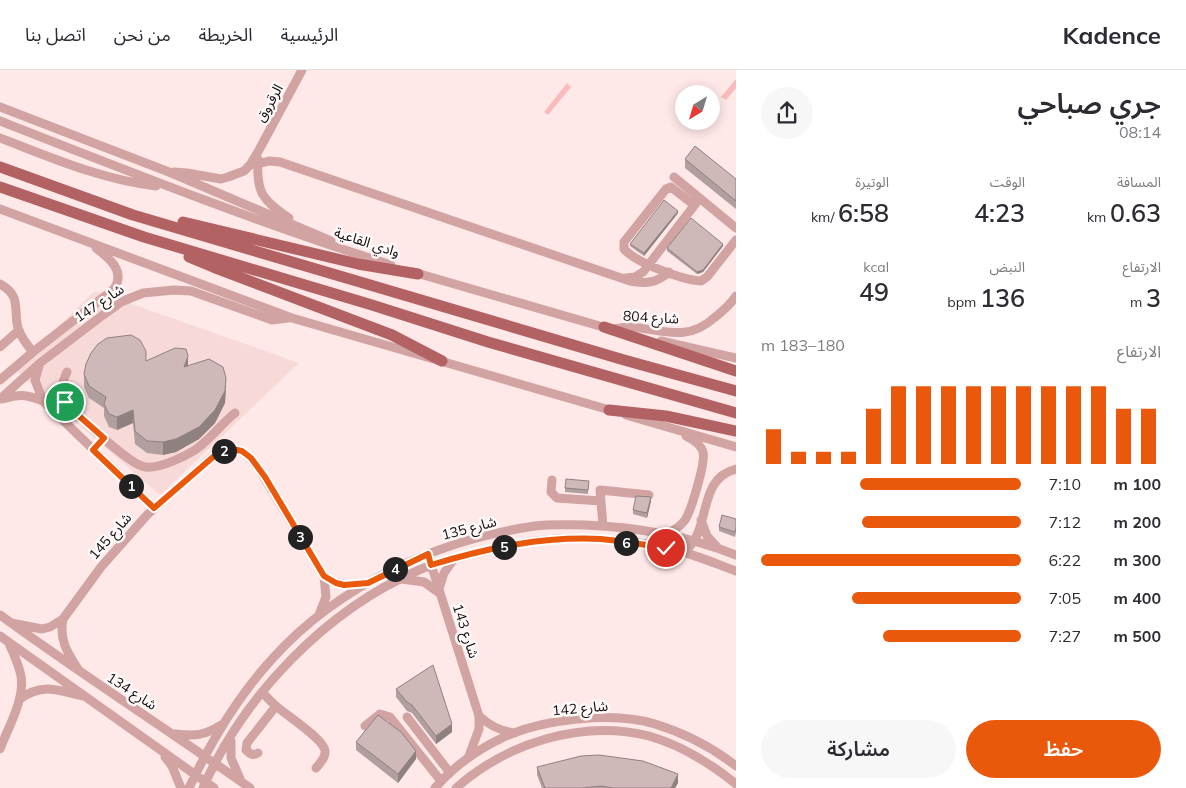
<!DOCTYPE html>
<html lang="ar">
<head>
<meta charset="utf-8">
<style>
  body { margin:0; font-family:Mulish,"Noto Sans Arabic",sans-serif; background:#f7f7f7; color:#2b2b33; direction:rtl; height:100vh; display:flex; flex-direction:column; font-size:19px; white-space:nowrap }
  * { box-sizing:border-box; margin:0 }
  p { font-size:16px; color:#7c7c81 }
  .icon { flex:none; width:28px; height:28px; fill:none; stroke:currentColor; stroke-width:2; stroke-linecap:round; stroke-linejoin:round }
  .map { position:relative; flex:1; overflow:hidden; direction:ltr }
  .sheet { display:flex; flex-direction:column; background:#fff; width:450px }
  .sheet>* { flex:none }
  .needle { width:32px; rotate:218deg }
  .buttons { position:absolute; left:675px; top:15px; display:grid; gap:10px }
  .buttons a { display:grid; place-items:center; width:45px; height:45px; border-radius:50%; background:#fff; box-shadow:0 2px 12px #0003; font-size:25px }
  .pin { position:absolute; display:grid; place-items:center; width:42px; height:42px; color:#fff; margin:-21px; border:2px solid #fff; border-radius:50%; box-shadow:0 1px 5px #0007 }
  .km { position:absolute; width:25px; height:25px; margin:-12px; border-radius:50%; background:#222; color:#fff; font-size:14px; line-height:25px; text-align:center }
  .round { display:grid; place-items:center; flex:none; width:52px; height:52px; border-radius:26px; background:#f7f7f7 }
  .overview { display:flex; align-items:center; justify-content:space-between; height:85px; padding:0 25px }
  h1 { font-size:28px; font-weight:600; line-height:38px }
  .stats { display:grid; grid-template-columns:repeat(3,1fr); gap:8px; height:85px; padding:5px 25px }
  .stats div { display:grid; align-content:center }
  .stats b { font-size:25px; font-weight:600 }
  .stats small { font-size:14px; font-weight:400 }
  .stats p { font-size:14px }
  .chart { height:140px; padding:10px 25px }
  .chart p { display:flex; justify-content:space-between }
  .chart svg { width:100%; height:90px; margin-top:5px; stroke:#ea580c; stroke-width:6 }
  .cta { display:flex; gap:10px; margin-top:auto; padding:10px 25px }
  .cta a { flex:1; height:58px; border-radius:30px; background:#ea580c; color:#fff; font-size:20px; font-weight:600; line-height:58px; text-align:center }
  .cta a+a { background:#f7f7f7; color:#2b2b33 }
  ul { padding:0 25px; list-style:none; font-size:16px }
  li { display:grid; grid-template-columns:80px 60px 1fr; align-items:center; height:38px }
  li i { height:12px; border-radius:6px; background:#ea580c }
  header { display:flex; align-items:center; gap:30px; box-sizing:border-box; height:70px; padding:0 25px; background:#fff; border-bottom:1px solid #e1e1e2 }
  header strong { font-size:24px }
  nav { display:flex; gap:28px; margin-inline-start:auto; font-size:18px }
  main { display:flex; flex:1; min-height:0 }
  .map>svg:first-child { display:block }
</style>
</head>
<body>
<header>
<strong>Kadence</strong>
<nav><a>الرئيسية</a><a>الخريطة</a><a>من نحن</a><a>اتصل بنا</a></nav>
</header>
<main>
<section class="sheet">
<div class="overview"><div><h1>جري صباحي</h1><p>08:14</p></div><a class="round"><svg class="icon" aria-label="share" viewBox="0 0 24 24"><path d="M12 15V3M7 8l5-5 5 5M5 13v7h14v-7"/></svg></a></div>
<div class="stats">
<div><p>المسافة</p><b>0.63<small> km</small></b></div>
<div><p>الوقت</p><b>4:23</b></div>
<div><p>الوتيرة</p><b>6:58<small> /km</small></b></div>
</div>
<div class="stats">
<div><p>الارتفاع</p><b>3<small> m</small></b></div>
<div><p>النبض</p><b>136<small> bpm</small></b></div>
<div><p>kcal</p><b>49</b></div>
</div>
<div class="chart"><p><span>الارتفاع</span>180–183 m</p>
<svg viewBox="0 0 160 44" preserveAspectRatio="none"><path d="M5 44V27M15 44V38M25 44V38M35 44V38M45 44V17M55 44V6M65 44V6M75 44V6M85 44V6M95 44V6M105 44V6M115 44V6M125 44V6M135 44V6M145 44V17M155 44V17"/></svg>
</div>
<ul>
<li><b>100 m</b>7:10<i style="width:62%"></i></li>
<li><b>200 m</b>7:12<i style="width:61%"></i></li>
<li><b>300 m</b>6:22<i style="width:100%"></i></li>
<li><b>400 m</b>7:05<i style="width:65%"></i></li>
<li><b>500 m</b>7:27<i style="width:53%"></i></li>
</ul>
<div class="cta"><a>حفظ</a><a>مشاركة</a></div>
</section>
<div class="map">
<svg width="736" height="718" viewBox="0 0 736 718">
  <rect width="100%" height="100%" fill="#ffe8e8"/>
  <!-- built -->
  <path fill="#f7d9d8" d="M 95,221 L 299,293 L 160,425 L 14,299 Z"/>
  <!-- green -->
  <path fill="#fbbbbc" d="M 736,9 L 736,18 L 726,30 L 721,27 Z
    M 567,13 L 571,17 L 548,45 L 544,42 Z"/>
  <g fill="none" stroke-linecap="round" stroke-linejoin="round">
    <!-- minor -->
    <path stroke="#d2a3a3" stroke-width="9" d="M 0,37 L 169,102 L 331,171
      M 0,51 C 130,102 259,153 391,195
      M 0,68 C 50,87 102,110 156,116
      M 258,89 C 256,122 262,130 289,148
      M 258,94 L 269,91 L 280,92 L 630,211 C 646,214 657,213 669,202
      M 174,102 L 187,103 L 221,109 L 228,107 L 244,101 L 250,95 L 259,80 L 302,0
      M 674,107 L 736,158
      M 694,135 L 671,117 L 666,119 L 624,172 L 624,179 C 636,193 683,210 701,211 L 707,207 L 736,170
      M 0,139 L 292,248 L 613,341
      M 413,202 L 610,259
      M 626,208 L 635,207 L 643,202 L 700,128
      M 0,214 C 22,226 13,239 18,258 C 21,267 27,275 33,282
      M 613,259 C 619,258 626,257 632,257 C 664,260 687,272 714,248 C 723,241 730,235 736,226
      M 661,271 L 736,288
      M 0,277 L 19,260
      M 39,296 L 35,310 L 43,331
      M 67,302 C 60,316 61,325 70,338 C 85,351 129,395 145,397 C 159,399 184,387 195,380 C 210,370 221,354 235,343
      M 0,310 L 33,282 L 114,219 C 126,201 109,188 96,178
      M 0,329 L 40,293 L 103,245 L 121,232 L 143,223 L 174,220 L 191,221 L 272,250 L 288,248
      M 2,329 C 20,324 25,324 43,331 L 154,438
      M 626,345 L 736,377
      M 552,410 L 551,422 L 557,428 L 601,431
      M 701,450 L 707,466 L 717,477
      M 603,456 L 600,420 L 649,425
      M 666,464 C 673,461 680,457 685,450 C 691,441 706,392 703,382 C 701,374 692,369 686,366
      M 683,482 C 713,463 695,409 736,399
      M 430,491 L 479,646 L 479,659 L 469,686
      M 324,506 C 340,516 347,516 365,513
      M 401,509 L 424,512 L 438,522 L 444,503 L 454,489
      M 0,545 C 82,605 167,659 250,718
      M 63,549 C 59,570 67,582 78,599
      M 11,553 L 42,559 L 50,557 L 63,549 L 101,497 L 147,445 L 214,385 C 233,373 244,380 257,396 L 324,506 L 326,527 L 319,545
      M 0,566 L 214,718
      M 262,622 C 267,627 271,632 276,636 C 286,645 324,669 325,681 C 326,687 320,693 316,698
      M 20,629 C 42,612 59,621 83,626
      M 479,646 C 490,656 500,661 515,663
      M 407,647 L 450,703
      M 365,656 L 380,644 L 390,647 L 441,711
      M 175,664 C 195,666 204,666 221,655
      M 231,671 L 231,688 L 241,711
      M 0,679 C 8,658 25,629 21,606 C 19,595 13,583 9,573
      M 258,683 C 253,686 250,684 246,680 L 247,673 L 276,636
      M 165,687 L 172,696 L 181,718
      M 189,718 C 211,671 238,626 273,588 C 340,514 438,470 535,456 C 551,454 568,455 585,455 C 636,457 688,466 736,485
      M 203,718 C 244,625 326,540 419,500 C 439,491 460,487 481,482 C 499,478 518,473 536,471 C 577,466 628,469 668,478 C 691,483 714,493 736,501
      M 435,718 C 453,697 477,680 502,668 C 542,649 612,641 655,654 C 684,663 712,677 736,696
      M 456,718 C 507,673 582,649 649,666 C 681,675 710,693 736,714"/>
    <!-- major -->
    <path stroke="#b36264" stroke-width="11" d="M 0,97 L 133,145 L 624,290 L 736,321
      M 0,117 L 144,167 L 372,235 L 488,272 L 736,343
      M 183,152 L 358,194 L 418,204
      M 189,187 L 213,197 L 392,265 L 442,291
      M 604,257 L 736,301
      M 609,340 L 666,346 L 736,361"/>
  </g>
  <!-- wall -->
  <path fill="#b19e9e" d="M 685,89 L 736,109 L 736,139 L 685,98 Z
    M 678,143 L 644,186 L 630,176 L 630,174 Z
    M 723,176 L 703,202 L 697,204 L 667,181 L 667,178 Z
    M 188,296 L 226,321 L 225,333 L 215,353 L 199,369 L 176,382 L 163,385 L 147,383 L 135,374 L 133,353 L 117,360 L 109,357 L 104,346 L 104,338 L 89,328 L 84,317 L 84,304 Z
    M 589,411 L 588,424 L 565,422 L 565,418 Z
    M 651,431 L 647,448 L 633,444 L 633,440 Z
    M 736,449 L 736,463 L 735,467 L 719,461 L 719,457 Z
    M 396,619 L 452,662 L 436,674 L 412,643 L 407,641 L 396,627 Z
    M 356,672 L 416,689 L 398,713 L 356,680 Z
    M 537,697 L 678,713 L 675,718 L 542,718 L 537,705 Z"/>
  <!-- shaded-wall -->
  <path fill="#908181" d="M 678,141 L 678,143 L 644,186 L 644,183 Z
    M 723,174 L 723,176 L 703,202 L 697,204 L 697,202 Z
    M 188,286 L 188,299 L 184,297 Z
    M 226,308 L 225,333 L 215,353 L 199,369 L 176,382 L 163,385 L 163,372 Z
    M 133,340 L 133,353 L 117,360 L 117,347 Z
    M 651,427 L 651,431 L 647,448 L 647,443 Z
    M 452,654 L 452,662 L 436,674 L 436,666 Z
    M 416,681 L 416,689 L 398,713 L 398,704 Z
    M 678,704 L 678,713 L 675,718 L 671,718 Z"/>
  <!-- building -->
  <path fill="#ceb8b8" stroke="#908181" d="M 695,76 L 736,109 L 736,131 L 685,89 Z
    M 664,130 L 678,141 L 644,183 L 630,174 Z
    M 691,148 L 723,174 L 703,200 L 697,202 L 667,178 Z
    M 131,265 L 140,270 L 146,281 L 146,291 L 175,278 L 186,279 L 188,286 L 184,297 L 209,289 L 223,297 L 226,308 L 225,321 L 215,340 L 199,357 L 176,369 L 163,372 L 147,371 L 135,361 L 133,340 L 117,347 L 109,344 L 104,334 L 106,327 L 89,316 L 84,304 L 86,294 L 91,283 L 98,274 L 107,268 Z
    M 566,409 L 589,411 L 588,420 L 565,418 Z
    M 636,426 L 651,427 L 647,443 L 633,440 Z
    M 722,445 L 736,449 L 736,458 L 735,462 L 719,457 Z
    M 433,595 L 452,654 L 436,666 L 412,635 L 407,632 L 396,619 Z
    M 378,645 L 401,662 L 416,681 L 398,704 L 356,672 Z
    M 599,685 L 643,691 L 678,704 L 671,718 L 613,718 L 602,716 L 582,718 L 545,718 L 537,697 L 581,686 Z"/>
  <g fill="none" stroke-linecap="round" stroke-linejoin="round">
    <!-- route casing -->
    <g stroke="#fff" stroke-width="10">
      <path id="route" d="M 65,332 L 70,338 L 104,368 L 93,380 L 154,438 L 220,381 L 232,379 L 242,381 L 251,388 L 265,407 L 324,506 L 336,513 L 344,515 L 368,513 L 428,484 L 431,495 C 487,478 543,466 601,469 C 623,471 645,475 666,478"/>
    </g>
    <!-- route -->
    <use href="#route" stroke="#ea580c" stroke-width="6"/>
  </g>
  <g text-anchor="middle" stroke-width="5" stroke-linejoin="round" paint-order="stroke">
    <!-- street labels -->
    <g font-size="14" fill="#140d0d" stroke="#fffafa">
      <text transform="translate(269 33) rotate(-61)" y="5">الرقروق</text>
      <text transform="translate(367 172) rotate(18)" y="5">وادي القاعية</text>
      <text transform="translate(99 233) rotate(-34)" y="5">شارع 147</text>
      <text transform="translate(651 247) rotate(3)" y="5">شارع 804</text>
      <text transform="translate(469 458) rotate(-15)" y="5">شارع 135</text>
      <text transform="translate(110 466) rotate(-49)" y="5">شارع 145</text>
      <text transform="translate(466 561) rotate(72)" y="5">شارع 143</text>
      <text transform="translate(132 621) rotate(33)" y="5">شارع 134</text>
      <text transform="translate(580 638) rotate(-5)" y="5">شارع 142</text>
    </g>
  </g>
</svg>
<div class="buttons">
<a><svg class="needle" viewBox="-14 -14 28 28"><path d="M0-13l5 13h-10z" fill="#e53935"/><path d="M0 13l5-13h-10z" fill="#7c7c81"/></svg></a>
</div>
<div class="pin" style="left:65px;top:332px;background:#1e9e55"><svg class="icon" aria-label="arrive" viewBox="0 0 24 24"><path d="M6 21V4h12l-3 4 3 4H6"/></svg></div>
<div class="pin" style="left:666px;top:478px;background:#d93025"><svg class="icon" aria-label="check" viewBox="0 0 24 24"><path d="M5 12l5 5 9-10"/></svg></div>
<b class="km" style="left:131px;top:416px">1</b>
<b class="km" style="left:224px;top:381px">2</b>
<b class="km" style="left:300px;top:467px">3</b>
<b class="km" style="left:395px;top:499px">4</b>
<b class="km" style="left:504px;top:477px">5</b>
<b class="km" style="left:626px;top:473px">6</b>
</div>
</main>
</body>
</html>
